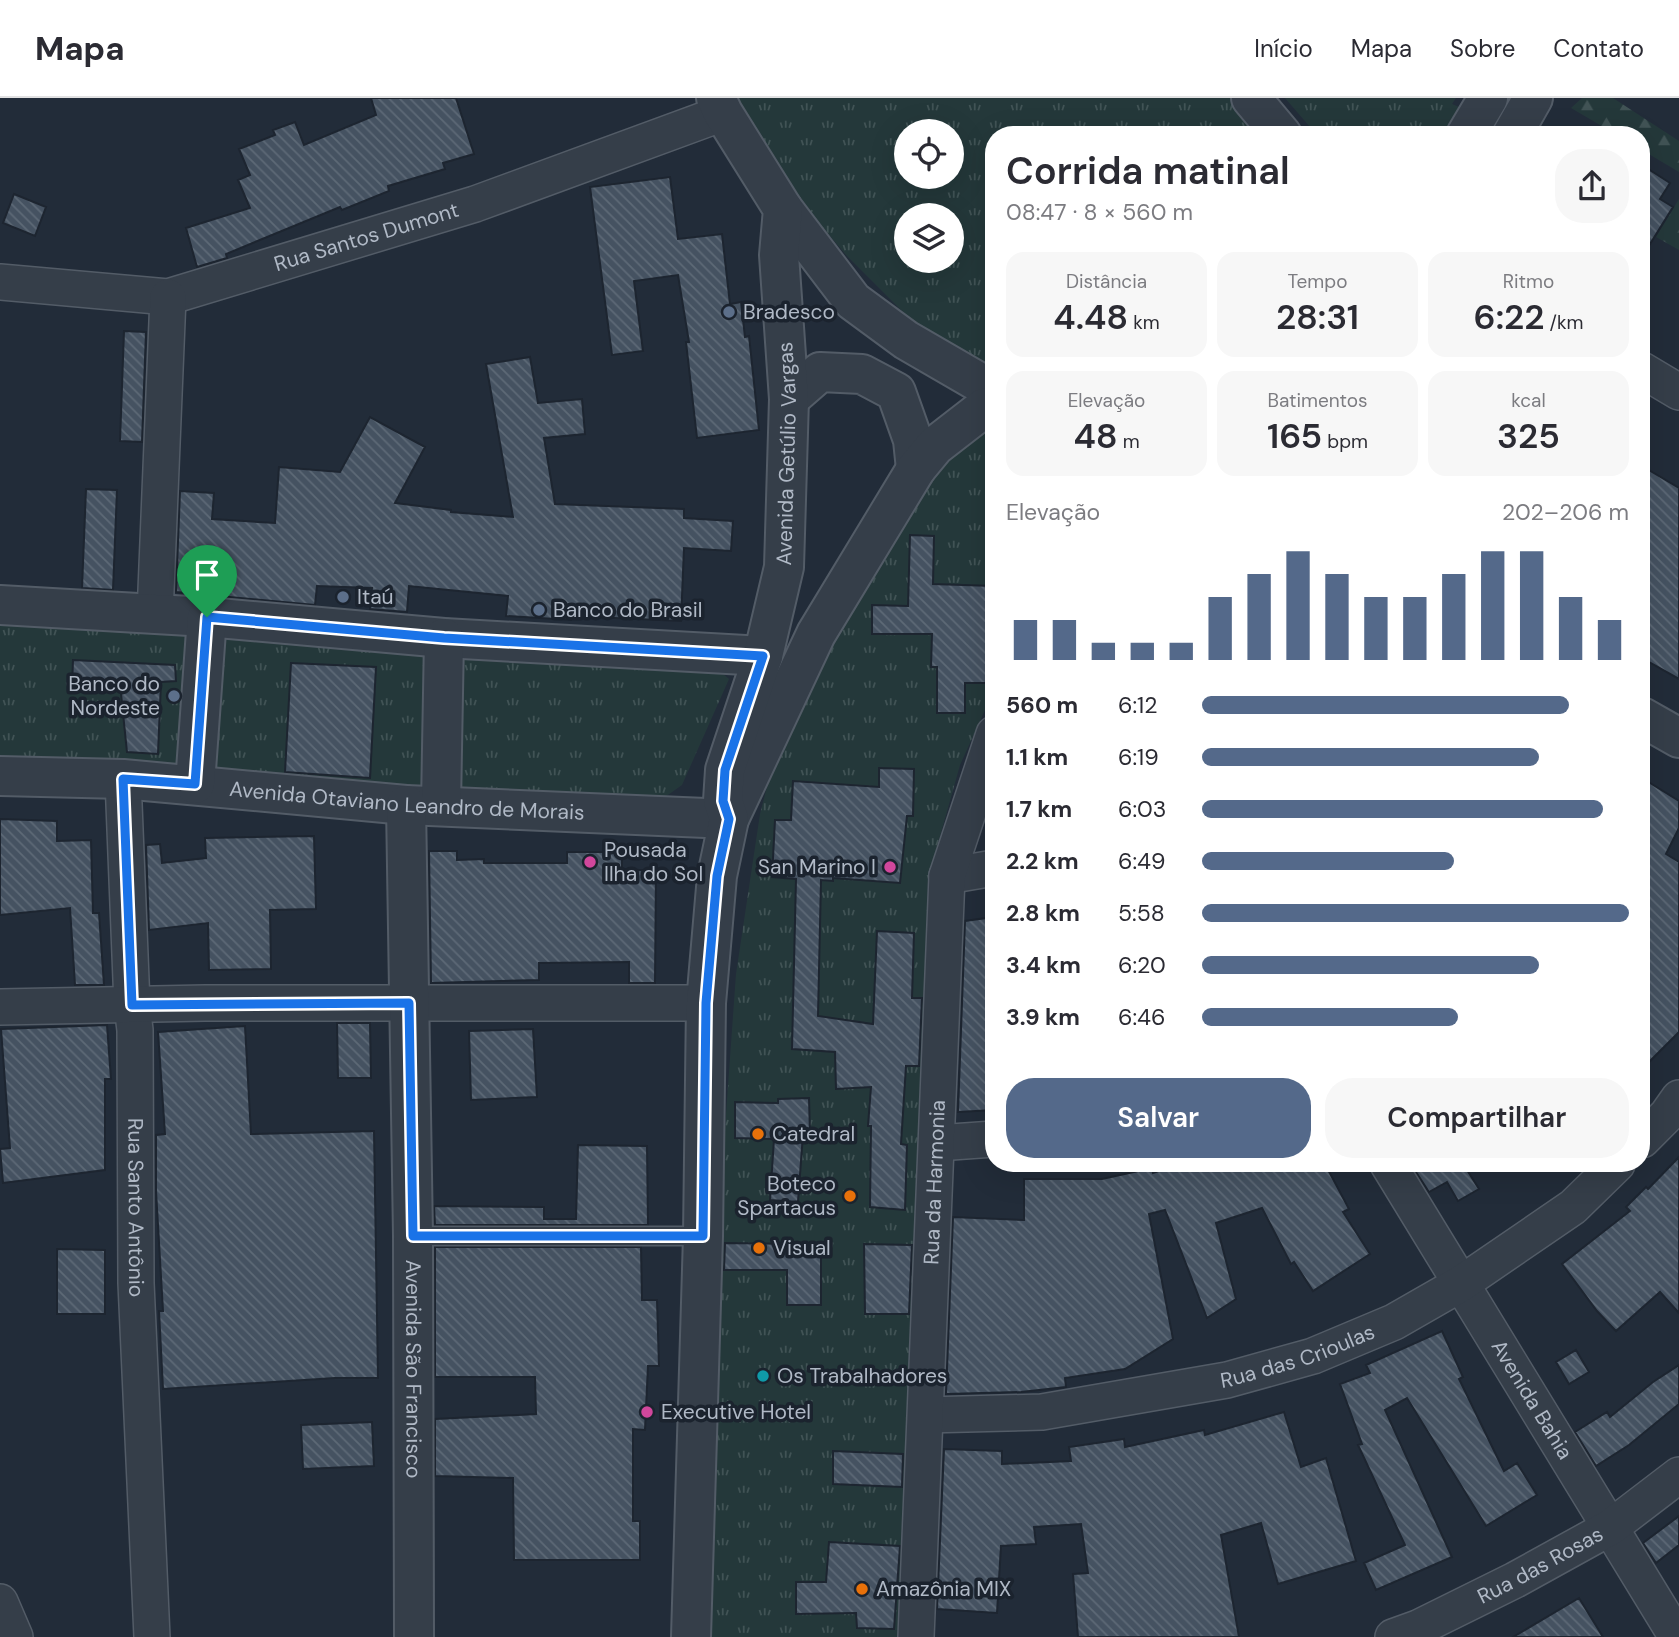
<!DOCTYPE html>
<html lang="pt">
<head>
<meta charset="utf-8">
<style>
  body { margin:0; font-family:"DM Sans",sans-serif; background:#f7f7f7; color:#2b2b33; height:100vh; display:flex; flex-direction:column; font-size:26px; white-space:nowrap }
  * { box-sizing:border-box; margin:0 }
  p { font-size:23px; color:#7c7c81 }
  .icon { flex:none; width:38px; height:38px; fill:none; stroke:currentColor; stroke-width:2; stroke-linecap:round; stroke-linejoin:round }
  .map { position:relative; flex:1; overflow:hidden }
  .sheet { position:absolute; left:985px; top:28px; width:665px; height:1046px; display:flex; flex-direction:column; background:#fff; border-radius:28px; box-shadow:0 7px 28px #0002 }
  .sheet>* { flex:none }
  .tools { position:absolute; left:894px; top:21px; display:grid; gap:14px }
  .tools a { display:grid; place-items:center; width:70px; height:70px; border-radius:50%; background:#fff; box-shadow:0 7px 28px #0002; font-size:35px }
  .pin { position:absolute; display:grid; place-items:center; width:60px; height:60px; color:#fff; margin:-72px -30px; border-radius:50% 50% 50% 0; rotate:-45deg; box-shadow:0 0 7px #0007 }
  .pin .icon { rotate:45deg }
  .round { display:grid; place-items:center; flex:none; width:74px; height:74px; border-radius:28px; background:#f7f7f7 }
  .overview { display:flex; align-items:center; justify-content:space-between; height:119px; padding:0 21px }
  h1 { font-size:38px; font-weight:600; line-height:52px }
  .metrics { display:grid; grid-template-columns:repeat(3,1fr); gap:10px; height:119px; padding:7px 21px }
  .metrics div { display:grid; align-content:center; border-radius:18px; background:#f7f7f7; text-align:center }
  .metrics b { font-size:35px; font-weight:600 }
  .metrics small { font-size:19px; font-weight:400 }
  .metrics p { font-size:19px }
  .chart { height:196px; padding:14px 21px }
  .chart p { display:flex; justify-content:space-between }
  .chart svg { width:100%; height:126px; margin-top:7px; stroke:#54698a; stroke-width:6 }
  .button { display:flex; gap:14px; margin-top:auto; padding:14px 21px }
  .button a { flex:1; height:80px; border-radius:28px; background:#54698a; color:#fff; font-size:28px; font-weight:600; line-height:80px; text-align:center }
  .button a+a { background:#f7f7f7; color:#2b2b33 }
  ul { padding:0 21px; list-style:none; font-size:23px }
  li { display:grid; grid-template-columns:112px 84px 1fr; align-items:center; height:52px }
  li i { height:18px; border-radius:9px; background:#54698a }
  header { display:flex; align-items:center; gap:42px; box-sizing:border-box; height:98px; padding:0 35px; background:#fff; border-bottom:2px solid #e1e1e2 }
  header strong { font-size:33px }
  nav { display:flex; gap:38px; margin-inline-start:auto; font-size:24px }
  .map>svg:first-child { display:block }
</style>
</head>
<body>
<header>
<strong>Mapa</strong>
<nav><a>Início</a><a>Mapa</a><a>Sobre</a><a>Contato</a></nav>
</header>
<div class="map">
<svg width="1679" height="1539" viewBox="0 0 1679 1539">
  <defs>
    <pattern id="forest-firs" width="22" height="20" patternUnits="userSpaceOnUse" patternTransform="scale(1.75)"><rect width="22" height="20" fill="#24383a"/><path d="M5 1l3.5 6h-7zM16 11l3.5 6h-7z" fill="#415355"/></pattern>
    <pattern id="park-tufts" width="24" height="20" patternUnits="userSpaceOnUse" patternTransform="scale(1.75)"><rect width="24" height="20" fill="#24383a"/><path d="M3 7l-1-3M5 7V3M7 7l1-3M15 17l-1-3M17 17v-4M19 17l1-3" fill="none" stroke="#415355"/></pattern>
    <pattern id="building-back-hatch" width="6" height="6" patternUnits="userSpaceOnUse" patternTransform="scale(1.75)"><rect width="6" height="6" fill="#455261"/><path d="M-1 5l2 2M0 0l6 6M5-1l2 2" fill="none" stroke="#5d6976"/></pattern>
  </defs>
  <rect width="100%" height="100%" fill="#222c39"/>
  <!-- forest -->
  <path fill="url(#forest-firs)" d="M 1582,0 L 1613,0 L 1679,43 L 1679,74 L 1642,52 L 1642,37 L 1617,37 L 1571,10 Z
    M 1679,101 L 1679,152 L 1656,139 Z"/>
  <!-- park -->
  <path fill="url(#park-tufts)" fill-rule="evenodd" d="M 735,0 L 1273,0 L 1303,37 L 994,37 L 994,272 L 956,252 L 906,217 L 846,157 L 768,64 ZM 906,33 L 952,33 L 952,79 L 906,79 ZM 906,117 L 952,117 L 952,163 L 906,163 Z
    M 1285,0 L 1456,0 L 1452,6 L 1471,14 L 1457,37 L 1317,37 Z
    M 994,320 L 994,592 L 960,667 L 928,781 L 908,1539 L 710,1539 L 719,1114 L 736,876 L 760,716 L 777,650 L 870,474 L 913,413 L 934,375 Z
    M 0,508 L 155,524 L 191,538 L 182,666 L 161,676 L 0,664 Z
    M 226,536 L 437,550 L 428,696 L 215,674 Z
    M 462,551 L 716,570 L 729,581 L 682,687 L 665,699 L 454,693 Z"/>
  <!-- building -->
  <path fill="url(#building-back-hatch)" stroke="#1d2530" stroke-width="2" d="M 371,0 L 456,0 L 474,56 L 443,65 L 445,71 L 388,88 L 389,93 L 342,112 L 340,109 L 226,156 L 227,160 L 197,169 L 186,130 L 250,110 L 238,82 L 250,77 L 239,51 L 275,37 L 273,32 L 295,24 L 304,47 L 376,17 Z
    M 1642,67 L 1670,85 L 1660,101 L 1673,109 L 1642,159 Z
    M 670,79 L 678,141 L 722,136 L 730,206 L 741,204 L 745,239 L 749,238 L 759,332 L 697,340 L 686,244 L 689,244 L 678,177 L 634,183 L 643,253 L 612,257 L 590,89 Z
    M 14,96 L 46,109 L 35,138 L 3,125 Z
    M 124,233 L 146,234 L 142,344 L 120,343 Z
    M 530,259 L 538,305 L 582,301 L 585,336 L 544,340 L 555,406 L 684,411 L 684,420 L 733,423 L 731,453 L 684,450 L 681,523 L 571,518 L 571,522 L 506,518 L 508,498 L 409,488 L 407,514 L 370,511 L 372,490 L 317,488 L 315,507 L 176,494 L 180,393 L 214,395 L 212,421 L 275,425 L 279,369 L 340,374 L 370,319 L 425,349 L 395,405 L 451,412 L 451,414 L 513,419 L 486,266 Z
    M 1642,368 L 1679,390 L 1679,581 L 1642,560 Z
    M 86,391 L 117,392 L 113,492 L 82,490 Z
    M 910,437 L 934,438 L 933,486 L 994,488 L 994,549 L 986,549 L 986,585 L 965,585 L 965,615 L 937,615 L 937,569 L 931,569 L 932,536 L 872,536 L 872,507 L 908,508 Z
    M 73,562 L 175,567 L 176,583 L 161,584 L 158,656 L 127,654 L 120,586 L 72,589 Z
    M 291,565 L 376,569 L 370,680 L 285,674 Z
    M 879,670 L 914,671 L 913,718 L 907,718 L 900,785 L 833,780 L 833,783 L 821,782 L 818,918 L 873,926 L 877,833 L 914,835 L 912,900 L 922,900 L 919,968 L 906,968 L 901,1046 L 907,1047 L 905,1112 L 870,1109 L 871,1028 L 868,1028 L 871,989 L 836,991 L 835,954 L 792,951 L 796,781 L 772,779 L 775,722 L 791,722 L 793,683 L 879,689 Z
    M 1642,680 L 1679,703 L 1679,730 L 1666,756 L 1679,764 L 1679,934 L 1642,971 Z
    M 0,721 L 57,723 L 57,743 L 91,742 L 93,815 L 99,815 L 104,887 L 75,887 L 70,810 L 0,817 Z
    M 314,738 L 316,811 L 270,812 L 271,871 L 209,872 L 208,825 L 149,832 L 146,747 L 160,746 L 162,765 L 206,760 L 205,740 Z
    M 429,753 L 457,753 L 457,762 L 484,761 L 484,765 L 567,765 L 567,754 L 622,754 L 622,771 L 656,773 L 655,885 L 629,885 L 629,864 L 539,865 L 539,882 L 431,885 Z
    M 994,819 L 994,1012 L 958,1014 L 965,823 Z
    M 337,925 L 370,925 L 371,980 L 338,980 Z
    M 107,927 L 111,981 L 105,981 L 105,1072 L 3,1085 L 0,1051 L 10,1050 L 1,931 Z
    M 245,928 L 251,1036 L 374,1033 L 378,1280 L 335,1280 L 163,1291 L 159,1213 L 163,1213 L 156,1093 L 156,1037 L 165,1036 L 158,934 Z
    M 533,931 L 537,999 L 471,1002 L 469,933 Z
    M 809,1000 L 810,1036 L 803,1036 L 798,1104 L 770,1102 L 774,1041 L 735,1040 L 735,1004 L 778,1005 L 778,1001 Z
    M 578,1047 L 647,1048 L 648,1127 L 435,1127 L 434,1108 L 544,1109 L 544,1121 L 576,1121 Z
    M 1679,1059 L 1679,1215 L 1660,1194 L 1616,1233 L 1597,1213 L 1562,1166 L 1630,1113 L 1626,1109 L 1646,1089 L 1648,1091 Z
    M 1180,1066 L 1325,1066 L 1349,1111 L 1343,1114 L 1370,1156 L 1313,1193 L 1294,1164 L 1291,1166 L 1262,1110 L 1216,1125 L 1236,1201 L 1207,1220 L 1165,1112 L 1149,1116 L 1173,1241 L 1125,1271 L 1065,1280 L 1066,1289 L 1021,1294 L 946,1296 L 953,1119 L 1024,1122 L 1024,1081 L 1102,1081 L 1152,1070 L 1153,1075 Z
    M 1430,1066 L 1479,1066 L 1467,1072 L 1479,1091 L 1458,1103 L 1447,1084 L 1429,1094 L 1416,1074 Z
    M 725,1145 L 821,1146 L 821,1207 L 787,1207 L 787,1172 L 724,1172 Z
    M 864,1146 L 912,1147 L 909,1216 L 865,1216 Z
    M 435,1149 L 641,1149 L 642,1202 L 657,1202 L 659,1268 L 648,1268 L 645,1332 L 633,1331 L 633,1423 L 640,1423 L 640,1462 L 514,1462 L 513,1380 L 435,1378 L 435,1321 L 536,1316 L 535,1279 L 435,1279 Z
    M 57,1151 L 105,1152 L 105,1216 L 57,1216 Z
    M 1442,1233 L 1463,1279 L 1459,1281 L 1504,1373 L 1517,1365 L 1537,1397 L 1486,1428 L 1407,1300 L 1385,1312 L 1452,1459 L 1376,1492 L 1364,1465 L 1405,1447 L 1358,1347 L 1362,1346 L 1340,1286 L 1370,1275 L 1366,1267 Z
    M 1576,1252 L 1589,1274 L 1569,1286 L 1556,1264 Z
    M 1679,1267 L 1679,1306 L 1629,1347 L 1596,1368 L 1575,1334 L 1607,1314 L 1610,1319 L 1653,1284 Z
    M 1284,1314 L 1301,1369 L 1326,1360 L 1356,1463 L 1278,1486 L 1261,1425 L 1221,1437 L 1239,1539 L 1078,1539 L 1073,1476 L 1088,1475 L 1081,1426 L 1034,1429 L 1036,1446 L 1001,1448 L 997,1515 L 937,1511 L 944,1351 L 1002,1353 L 1002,1366 L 1071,1363 L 1069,1349 L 1124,1341 L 1125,1349 L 1204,1332 L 1205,1337 Z
    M 372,1324 L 374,1368 L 303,1371 L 301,1327 Z
    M 833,1353 L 903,1356 L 902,1389 L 833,1386 Z
    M 1679,1418 L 1679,1447 L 1656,1465 L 1643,1445 Z
    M 829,1444 L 900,1448 L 894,1531 L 857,1530 L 856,1515 L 796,1516 L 796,1484 L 826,1484 Z
    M 1579,1500 L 1603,1539 L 1513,1539 Z"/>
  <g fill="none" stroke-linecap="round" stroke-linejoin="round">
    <!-- service casing -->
    <g stroke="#535c67" stroke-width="21">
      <path id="service" d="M 413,1138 L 703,1138"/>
    </g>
    <!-- minor casing -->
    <g stroke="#535c67" stroke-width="38">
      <g id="minor">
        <path id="s1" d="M 0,184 L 168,199 L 475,106 L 723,15"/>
        <path d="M 1642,272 L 1679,294"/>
        <path d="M 155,517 L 168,199"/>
        <path id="s2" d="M 123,681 L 132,907 L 135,932 L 136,1185 L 152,1539"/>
        <path d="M 947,778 L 994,770"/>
        <path d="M 0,909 L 205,905 L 706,905"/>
        <path d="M 1642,1042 L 1667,1017 L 1679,1000"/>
        <path d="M 937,1045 L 994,1041"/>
        <path id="s3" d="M 1388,1066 L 1677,1539"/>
        <path id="s4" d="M 926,1317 L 1042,1314 L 1227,1282 L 1313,1258 L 1394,1224 L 1462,1185 L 1573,1109 L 1617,1066"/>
        <path d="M 0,1504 L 15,1539"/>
        <path id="s5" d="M 916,1539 L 947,778 L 994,636"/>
        <path id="s6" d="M 1393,1539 L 1418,1530 L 1515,1482 L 1611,1429 L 1679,1377"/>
      </g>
    </g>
    <!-- tertiary casing -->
    <g stroke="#535c67" stroke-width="42">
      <g id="tertiary">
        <path d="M 1251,0 L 1282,37"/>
        <path d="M 1466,37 L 1488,0"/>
        <path d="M 1512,37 L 1533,0"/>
        <path d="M 783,111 L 853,203 L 906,242 L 994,293"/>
        <path d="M 789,301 L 820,274 L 862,276 L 896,294 L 913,342 L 916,371"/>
        <path d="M 0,507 L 207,519 L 444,540 L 763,558"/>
        <path d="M 1642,619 L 1679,640"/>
        <path id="s7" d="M 0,678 L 123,681 L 406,707 L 729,721 L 816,536 L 916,371 L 935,348 L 984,310 L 994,308"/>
        <path d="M 195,686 L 207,519"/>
        <path id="s8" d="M 406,707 L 413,1138 L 414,1539"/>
        <path d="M 441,707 L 444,540"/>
        <path id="s9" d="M 691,1539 L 703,1138 L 706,905 L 717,778 L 729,721 L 723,703 L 725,672 L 763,558 L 784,469 L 789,301 L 779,157 L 783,111 L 723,15 L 716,0"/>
      </g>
    </g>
    <!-- service -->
    <use href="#service" stroke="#353e49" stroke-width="18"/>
    <!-- minor -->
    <use href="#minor" stroke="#353e49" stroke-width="35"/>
    <!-- tertiary -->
    <use href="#tertiary" stroke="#353e49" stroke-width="38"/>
  </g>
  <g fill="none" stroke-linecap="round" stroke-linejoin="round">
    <!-- route casing -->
    <g stroke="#fff" stroke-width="14">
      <path id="route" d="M 207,519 L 444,540 L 763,558 L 725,672 L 723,703 L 729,721 L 717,778 L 706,905 L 703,1138 L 413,1138 L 409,905 L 132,907 L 123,681 L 195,686 Z"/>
    </g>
    <!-- route -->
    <use href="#route" stroke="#1a73e8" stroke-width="9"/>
  </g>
  <!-- markers -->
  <g fill="#5c6f8a" stroke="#1b232e" stroke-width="2.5">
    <circle cx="729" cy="214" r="7"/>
    <circle cx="343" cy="499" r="7"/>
    <circle cx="539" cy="512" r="7"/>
    <circle cx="174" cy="598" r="7"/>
  </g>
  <g fill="#d1479c" stroke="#1b232e" stroke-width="2.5">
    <circle cx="590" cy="764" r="7"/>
    <circle cx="890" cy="769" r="7"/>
    <circle cx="647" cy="1314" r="7"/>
  </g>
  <g fill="#e8710a" stroke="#1b232e" stroke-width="2.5">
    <circle cx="758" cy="1036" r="7"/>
    <circle cx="850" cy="1098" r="7"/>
    <circle cx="759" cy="1150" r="7"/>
    <circle cx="862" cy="1491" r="7"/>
  </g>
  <circle fill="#0f9aa8" stroke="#1b232e" stroke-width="2.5" cx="763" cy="1278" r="7"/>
  <g text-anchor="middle" stroke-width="7" stroke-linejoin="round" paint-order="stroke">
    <!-- street labels -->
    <g font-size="21" fill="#b0b9c6" stroke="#1b232e">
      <text dy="7" stroke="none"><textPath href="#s1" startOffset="376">Rua Santos Dumont</textPath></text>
      <text dy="7" stroke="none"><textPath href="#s9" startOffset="1195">Avenida Getúlio Vargas</textPath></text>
      <text dy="7" stroke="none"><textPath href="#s7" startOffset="408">Avenida Otaviano Leandro de Morais</textPath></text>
      <text dy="7" stroke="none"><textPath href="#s5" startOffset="455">Rua da Harmonia</textPath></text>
      <text dy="7" stroke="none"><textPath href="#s2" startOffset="429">Rua Santo Antônio</textPath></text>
      <text dy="7" stroke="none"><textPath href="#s4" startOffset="378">Rua das Crioulas</textPath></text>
      <text dy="7" stroke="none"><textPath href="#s8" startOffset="564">Avenida São Francisco</textPath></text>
      <text dy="7" stroke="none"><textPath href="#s3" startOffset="276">Avenida Bahia</textPath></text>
      <text dy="7" stroke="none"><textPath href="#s6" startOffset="164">Rua das Rosas</textPath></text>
    </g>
    <!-- poi labels -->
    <g font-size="21" fill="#b0b9c6" stroke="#1b232e" text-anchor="start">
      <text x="743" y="221">Bradesco</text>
      <text x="357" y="506">Itaú</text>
      <text x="553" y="519">Banco do Brasil</text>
      <text x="160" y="593" text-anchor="end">Banco do<tspan x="160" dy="24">Nordeste</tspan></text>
      <text x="604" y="759">Pousada<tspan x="604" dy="24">Ilha do Sol</tspan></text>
      <text x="876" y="776" text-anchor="end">San Marino I</text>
      <text x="772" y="1043">Catedral</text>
      <text x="836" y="1093" text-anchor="end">Boteco<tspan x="836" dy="24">Spartacus</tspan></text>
      <text x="773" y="1157">Visual</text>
      <text x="777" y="1285">Os Trabalhadores</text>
      <text x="661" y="1321">Executive Hotel</text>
      <text x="876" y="1498">Amazônia MIX</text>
    </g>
  </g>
</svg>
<div class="tools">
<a><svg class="icon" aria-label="locate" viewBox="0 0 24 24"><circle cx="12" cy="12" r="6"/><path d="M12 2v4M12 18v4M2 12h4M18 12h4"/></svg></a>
<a><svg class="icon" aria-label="layers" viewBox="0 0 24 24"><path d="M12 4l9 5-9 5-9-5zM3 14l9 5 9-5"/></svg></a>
</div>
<div class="pin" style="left:207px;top:519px;background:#1e9e55"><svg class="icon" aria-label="arrive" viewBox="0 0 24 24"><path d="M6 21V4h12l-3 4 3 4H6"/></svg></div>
<section class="sheet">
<div class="overview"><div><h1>Corrida matinal</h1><p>08:47 · 8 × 560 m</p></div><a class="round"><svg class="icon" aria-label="share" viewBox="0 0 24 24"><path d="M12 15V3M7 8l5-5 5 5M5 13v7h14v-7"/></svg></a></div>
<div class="metrics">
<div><p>Distância</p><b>4.48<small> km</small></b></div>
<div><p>Tempo</p><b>28:31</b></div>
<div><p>Ritmo</p><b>6:22<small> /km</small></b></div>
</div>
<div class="metrics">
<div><p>Elevação</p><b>48<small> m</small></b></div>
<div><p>Batimentos</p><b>165<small> bpm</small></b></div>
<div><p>kcal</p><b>325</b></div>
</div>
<div class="chart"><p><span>Elevação</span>202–206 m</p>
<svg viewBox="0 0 160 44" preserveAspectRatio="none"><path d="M5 44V30M15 44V30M25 44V38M35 44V38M45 44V38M55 44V22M65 44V14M75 44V6M85 44V14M95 44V22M105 44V22M115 44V14M125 44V6M135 44V6M145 44V22M155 44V30"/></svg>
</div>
<ul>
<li><b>560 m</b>6:12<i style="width:86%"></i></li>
<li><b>1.1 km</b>6:19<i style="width:79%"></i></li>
<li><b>1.7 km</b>6:03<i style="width:94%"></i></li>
<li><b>2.2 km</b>6:49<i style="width:59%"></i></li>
<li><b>2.8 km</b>5:58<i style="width:100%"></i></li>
<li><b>3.4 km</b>6:20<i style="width:79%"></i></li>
<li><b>3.9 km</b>6:46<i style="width:60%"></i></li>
</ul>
<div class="button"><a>Salvar</a><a>Compartilhar</a></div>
</section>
</div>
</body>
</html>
